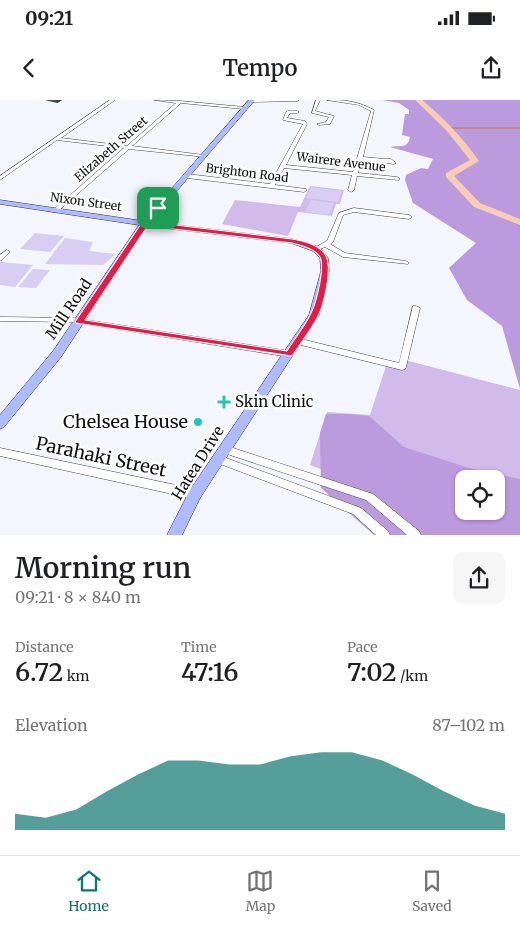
<!DOCTYPE html>
<html lang="en">
<head>
<meta charset="utf-8">
<style>
  body { margin:0; font-family:Merriweather,serif; background:#f6f6f6; color:#202124; height:100vh; display:flex; flex-direction:column; font-size:19px; white-space:nowrap }
  * { box-sizing:border-box; margin:0 }
  p { font-size:16px; color:#757577 }
  .icon { flex:none; width:28px; height:28px; fill:none; stroke:currentColor; stroke-width:2; stroke-linecap:round; stroke-linejoin:round }
  .map { position:relative; height:435px; overflow:hidden }
  .details { display:flex; flex-direction:column; background:#fff; flex:1 }
  .details>* { flex:none }
  .buttons { position:absolute; left:455px; top:370px; display:grid; gap:10px }
  .buttons a { display:grid; place-items:center; width:50px; height:50px; border-radius:10px; background:#fff; box-shadow:0 1px 4px #0004; font-size:25px }
  .pin { position:absolute; display:grid; place-items:center; width:42px; height:42px; color:#fff; margin:-21px; border-radius:10px; box-shadow:0 2px 8px #0006 }
  .round { display:grid; place-items:center; flex:none; width:52px; height:52px; border-radius:10px; background:#f6f6f6 }
  .summary { display:flex; align-items:center; justify-content:space-between; height:85px; padding:0 15px }
  h1 { font-size:28px; font-weight:600; line-height:38px }
  .figures { display:grid; grid-template-columns:repeat(3,1fr); gap:8px; height:85px; padding:5px 15px }
  .figures div { display:grid; align-content:center }
  .figures b { font-size:25px; font-weight:600 }
  .figures small { font-size:14px; font-weight:400 }
  .figures p { font-size:14px }
  .chart { height:140px; padding:10px 15px }
  .chart p { display:flex; justify-content:space-between }
  .chart svg { width:100%; height:90px; margin-top:5px; fill:#0f766e; opacity:.7 }
  .status { display:flex; justify-content:space-between; align-items:center; height:35px; padding:0 25px; background:#fff; direction:ltr }
  .status svg { height:14px; fill:currentColor }
  header { display:flex; justify-content:space-between; align-items:center; height:65px; padding:0 15px; background:#fff; font-size:22px; font-weight:600 }
  .dock { display:flex; justify-content:space-around; align-items:center; height:70px; border-top:1px solid #e0e0e0; background:#fff; font-size:14px; color:#757577 }
  .dock a { display:grid; justify-items:center; gap:2px }
  .dock .on { color:#0f766e }
  .map>svg:first-child { display:block }
</style>
</head>
<body>
<div class="status"><b>09:21</b><svg viewBox="0 0 49 12"><path d="M0 12V9h3v3zM5 12V6h3v6zM10 12V3h3v9zM15 12V0h3v12zM26 1h20v11H26zM47 4h2v5h-2z"/></svg></div>
<header><svg class="icon" aria-label="back" viewBox="0 0 24 24"><path d="M15 5l-7 7 7 7"/></svg>Tempo<svg class="icon" aria-label="share" viewBox="0 0 24 24"><path d="M12 15V3M7 8l5-5 5 5M5 13v7h14v-7"/></svg></header>
<div class="map">
<svg width="520" height="435" viewBox="0 0 520 435">
  <rect width="100%" height="100%" fill="#f3f6ff"/>
  <!-- green -->
  <path fill="#d0bbeb" fill-rule="evenodd" d="M 310,86 L 344,90 L 340,104 L 336,104 L 332,116 L 298,112 L 288,136 L 222,124 L 235,100 L 300,107 Z
    M 405,260 L 520,290 L 520,435 L 361,385 L 310,365 L 327,312 L 370,315 L 387,263 L 400,264 ZM 464,379 L 496,379 L 496,411 L 464,411 Z"/>
  <!-- forest -->
  <path fill="#bb9add" fill-rule="evenodd" d="M 382,0 L 520,0 L 520,289 L 502,226 L 467,200 L 449,168 L 476,143 L 413,103 L 405,80 L 406,75 L 421,68 L 428,69 L 433,59 L 390,47 C 400,45 408,49 410,37 L 402,35 L 405,14 L 409,14 L 409,10 L 399,3 Z
    M 326,314 L 345,314 L 369,316 L 404,347 L 469,368 L 520,379 L 520,435 L 374,435 L 321,388 L 320,333 ZM 464,379 L 496,379 L 496,411 L 464,411 Z"/>
  <!-- pitch -->
  <path fill="#d8cdf2" d="M 311,87 L 342,91 L 338,102 L 306,98 Z
    M 311,100 L 334,103 L 329,115 L 305,112 Z
    M 35,133 L 64,136 L 50,152 L 20,149 Z
    M 65,138 L 93,142 L 89,151 L 116,154 L 103,165 L 45,164 Z
    M 0,163 L 0,162 L 33,165 L 15,187 L 0,185 Z
    M 33,169 L 50,170 L 36,188 L 18,187 Z"/>
  <g fill="none" stroke-linecap="round" stroke-linejoin="round">
    <!-- stream -->
    <path stroke="#d1703b" stroke-width="1" d="M 447,28 L 520,28"/>
    <!-- river -->
    <path fill="#f8ccb6" fill-rule="evenodd" d="M 415,0 L 422,0 C 444,18 463,38 479,61 L 454,76 L 480,103 L 520,119 L 520,125 L 474,107 L 446,77 L 446,73 L 470,60 L 446,30 Z"/>
    <!-- minor casing -->
    <g stroke="#434343" stroke-width="1">
      <path id="minor" d="M 110,0 L 115,0 L 61,38 L 127,46 L 176,3 L 154,0 L 180,1 L 244,7 L 246,8 L 244,9 L 181,3 L 132,46 L 204,55 L 206,55 L 206,57 L 129,49 L 57,112 L 53,112 L 52,111 L 124,48 L 57,40 L 0,80 L 0,76 Z
        M 250,0 L 299,0 L 297,1 L 251,2 L 249,1 Z
        M 316,0 L 320,0 L 315,11 L 334,16 L 330,24 L 319,25 L 317,24 L 326,22 L 329,17 L 312,13 Z
        M 327,0 C 346,0 357,1 374,10 L 363,57 L 385,59 L 391,59 L 396,63 L 394,64 L 362,60 L 358,73 L 397,77 L 399,78 L 399,80 L 357,76 L 354,90 L 351,92 L 348,90 L 352,75 L 284,68 L 275,85 L 306,89 L 307,90 L 304,92 L 187,78 L 184,76 L 187,74 L 270,84 L 303,24 L 283,20 L 286,12 C 289,10 296,10 299,12 L 297,13 L 290,13 L 287,18 L 305,21 L 307,24 L 286,65 L 353,72 L 371,11 L 359,5 Z
        M 354,108 L 409,115 L 412,117 L 409,119 L 354,112 L 343,115 L 333,142 L 330,144 L 345,153 L 406,161 L 409,163 L 408,164 L 343,157 L 325,147 L 318,150 L 314,150 L 314,148 L 327,141 L 339,113 Z
        M 7,150 L 10,152 L 2,160 L 0,161 L 0,155 Z
        M 413,206 L 416,206 L 420,208 L 406,267 L 405,269 L 402,270 L 297,244 L 293,241 L 297,238 L 399,263 Z
        M 0,217 L 73,218 L 289,251 L 292,252 L 293,254 L 292,256 L 289,257 L 73,222 L 0,221 Z
        M 224,345 L 373,394 L 419,431 L 421,435 L 407,435 L 366,400 L 221,352 L 219,349 L 221,346 Z
        M 0,348 L 195,389 L 199,391 L 200,394 L 199,397 L 195,399 L 0,356 Z
        M 218,355 L 361,408 L 388,431 L 390,435 L 376,435 L 353,414 L 215,362 L 213,359 L 215,356 Z"/>
    </g>
    <!-- secondary casing -->
    <g stroke="#323232" stroke-width="1">
      <path id="secondary" d="M 249,0 L 255,0 L 150,122 L 292,139 L 319,147 L 328,158 L 329,171 L 319,215 L 200,398 L 182,435 L 167,435 L 190,390 L 309,215 L 321,171 L 320,158 L 313,151 L 291,143 L 147,126 L 61,257 L 4,327 L 0,329 L 0,315 L 53,251 L 139,125 L 0,104 L 0,100 L 143,121 Z"/>
    </g>
    <!-- minor -->
    <use href="#minor" fill="#fff" fill-rule="evenodd"/>
    <!-- secondary -->
    <use href="#secondary" fill="#aebbff" fill-rule="evenodd"/>
  </g>
  <!-- wall -->
  <path fill="#41494d" d="M 45,0 L 62,0 L 57,3 Z"/>
  <!-- shaded-wall -->
  <path fill="#353c3e" d="M 57,0 L 62,0 L 57,3 Z"/>
  <!-- route -->
  <path fill="#e11d48" stroke="#fff" fill-rule="evenodd" d="M 156,107 L 161,108 L 159,119 L 167,124 L 292,139 C 304,141 320,145 326,156 C 332,167 325,198 321,209 C 315,225 301,242 292,256 L 76,223 L 75,222 L 139,127 ZM 152,119 L 165,128 L 292,143 C 300,145 316,149 320,157 C 325,166 317,201 312,211 C 306,225 295,238 287,251 L 85,220 Z"/>
  <!-- markers -->
  <g fill="#23c5b6" stroke="#fff" stroke-width="2">
    <path d="M221.5 294.5h5v5h5v5h-5v5h-5v-5h-5v-5h5z"/>
    <circle cx="198" cy="322" r="5"/>
  </g>
  <g text-anchor="middle" stroke-width="5" stroke-linejoin="round" paint-order="stroke">
    <!-- far-street labels -->
    <g font-size="12" fill="#101010" stroke="#fff">
      <text transform="translate(111 49) rotate(-41)" y="4">Elizabeth Street</text>
      <text transform="translate(341 62) rotate(7)" y="4">Wairere Avenue</text>
      <text transform="translate(247 73) rotate(7)" y="4">Brighton Road</text>
      <text transform="translate(86 102) rotate(8)" y="4">Nixon Street</text>
    </g>
    <!-- street labels -->
    <g font-size="15" fill="#101010" stroke="#fff">
      <text transform="translate(69 209) rotate(-56)" y="5">Mill Road</text>
      <text transform="translate(198 363) rotate(-58)" y="5">Hatea Drive</text>
    </g>
    <!-- poi labels -->
    <g font-size="15" fill="#101010" stroke="#fff" text-anchor="start">
      <text x="235" y="307">Skin Clinic</text>
    </g>
    <!-- near-poi labels -->
    <g font-size="18" fill="#101010" stroke="#fff" text-anchor="end">
      <text x="188" y="328">Chelsea House</text>
    </g>
    <!-- near-street labels -->
    <g font-size="18" fill="#101010" stroke="#fff">
      <text transform="translate(101 357) rotate(12)" y="6">Parahaki Street</text>
    </g>
  </g>
</svg>
<div class="buttons">
<a><svg class="icon" aria-label="locate" viewBox="0 0 24 24"><circle cx="12" cy="12" r="6"/><path d="M12 2v4M12 18v4M2 12h4M18 12h4"/></svg></a>
</div>
<div class="pin" style="left:158px;top:108px;background:#1e9e55"><svg class="icon" aria-label="arrive" viewBox="0 0 24 24"><path d="M6 21V4h12l-3 4 3 4H6"/></svg></div>
</div>
<section class="details">
<div class="summary"><div><h1>Morning run</h1><p>09:21 · 8 × 840 m</p></div><a class="round"><svg class="icon" aria-label="share" viewBox="0 0 24 24"><path d="M12 15V3M7 8l5-5 5 5M5 13v7h14v-7"/></svg></a></div>
<div class="figures">
<div><p>Distance</p><b>6.72<small> km</small></b></div>
<div><p>Time</p><b>47:16</b></div>
<div><p>Pace</p><b>7:02<small> /km</small></b></div>
</div>
<div class="chart"><p><span>Elevation</span>87–102 m</p>
<svg viewBox="0 0 160 44" preserveAspectRatio="none"><path d="M0 44V36L10 38L20 34L30 25L40 17L50 10L60 10L70 12L80 12L90 8L100 6L110 6L120 10L130 17L140 25L150 32L160 36V44z"/></svg>
</div>
</section>
<nav class="dock">
<a class="on"><svg class="icon" aria-label="home" viewBox="0 0 24 24"><path d="M3 11l9-7 9 7M6 9v11h12V9"/></svg>Home</a>
<a><svg class="icon" aria-label="map" viewBox="0 0 24 24"><path d="M3 6l6-2 6 2 6-2v14l-6 2-6-2-6 2zM9 4v14M15 6v14"/></svg>Map</a>
<a><svg class="icon" aria-label="saved" viewBox="0 0 24 24"><path d="M7 4h10v16l-5-4-5 4z"/></svg>Saved</a>
</nav>
</body>
</html>
